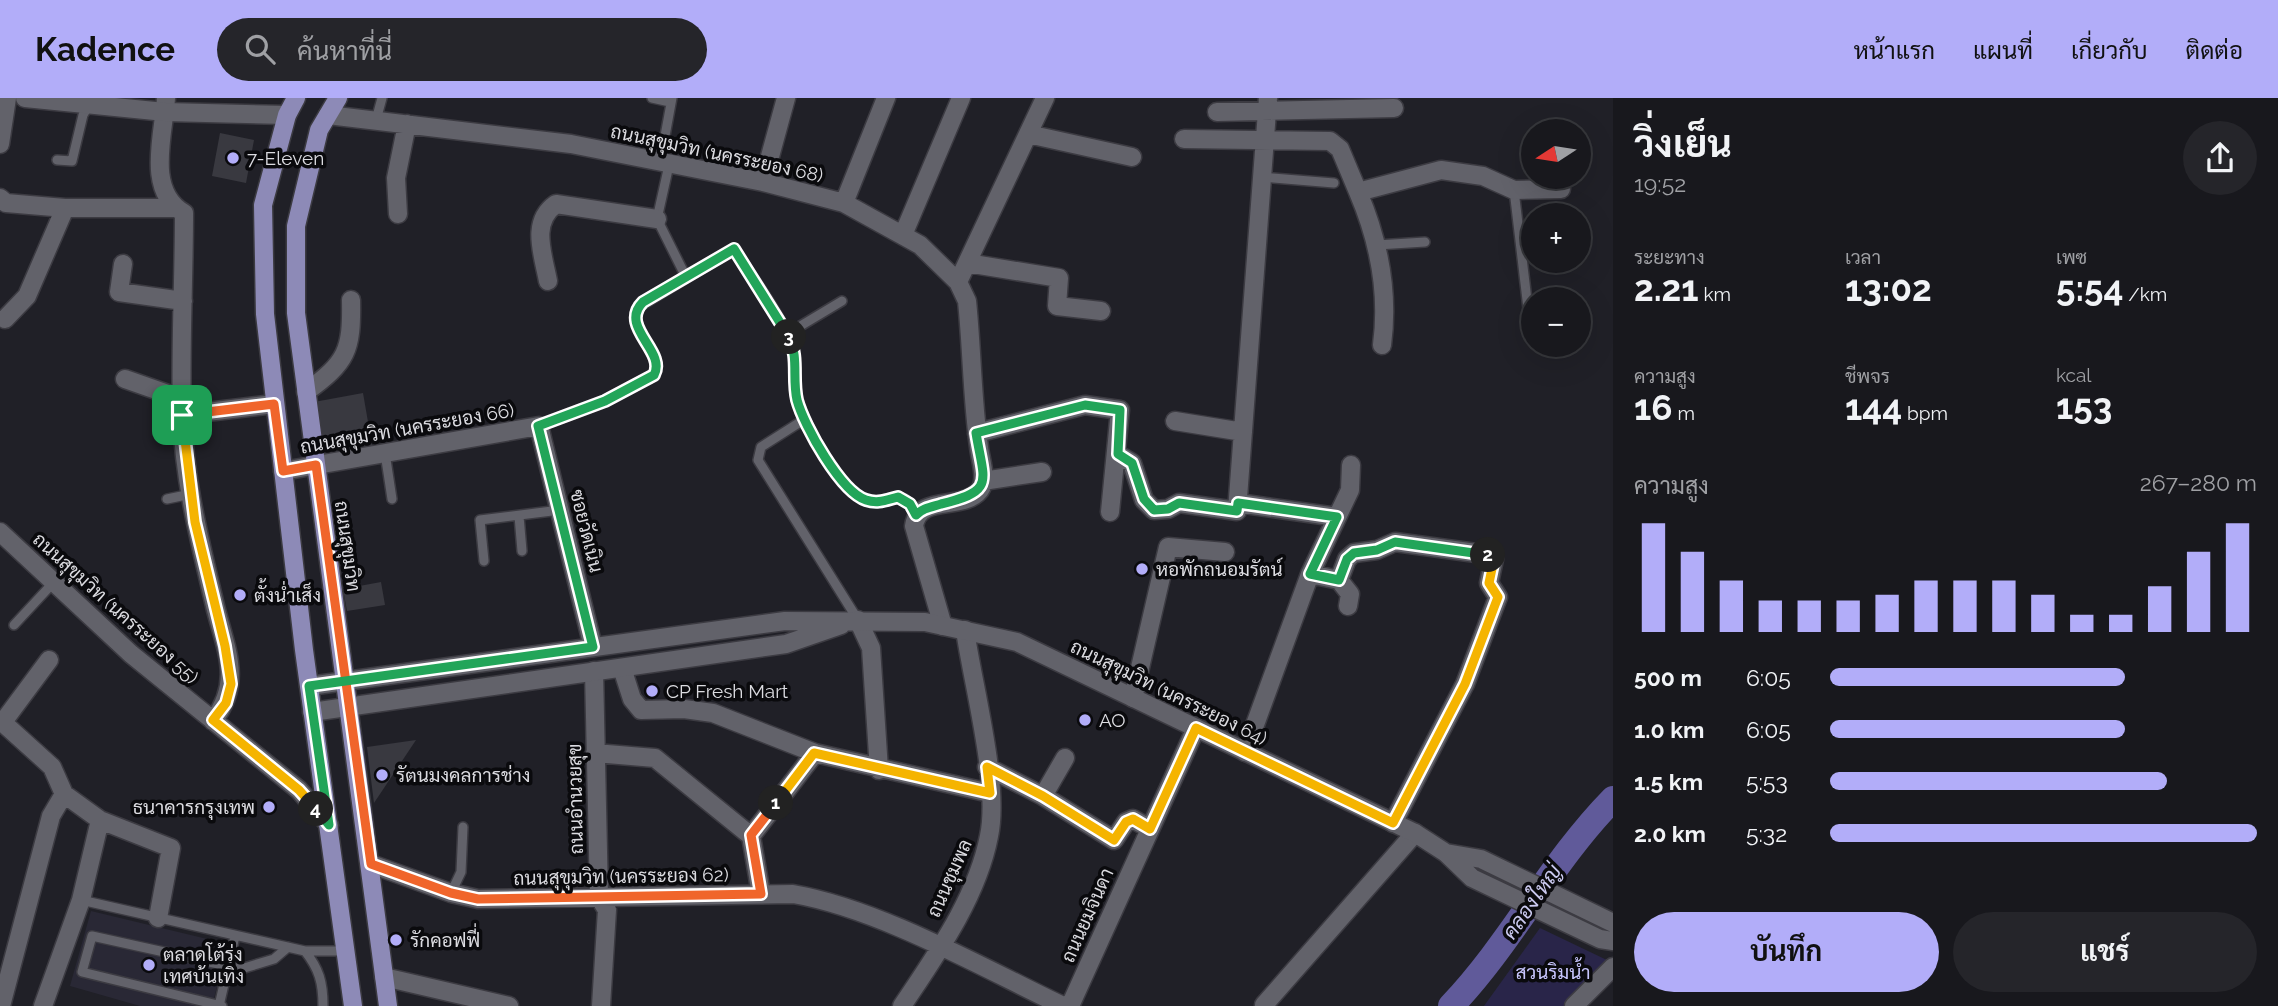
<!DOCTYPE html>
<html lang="th">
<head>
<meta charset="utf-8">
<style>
  body { margin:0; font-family:Raleway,Sarabun,sans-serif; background:#25252a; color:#f1f3f6; height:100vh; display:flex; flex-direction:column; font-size:26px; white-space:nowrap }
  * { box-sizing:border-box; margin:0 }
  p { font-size:23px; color:#9fa0a4 }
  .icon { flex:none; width:38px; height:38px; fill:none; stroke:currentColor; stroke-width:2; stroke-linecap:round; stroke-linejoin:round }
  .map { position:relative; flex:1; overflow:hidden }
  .side { display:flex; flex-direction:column; background:#18181d; width:665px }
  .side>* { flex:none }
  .needle { width:46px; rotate:258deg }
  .tools { position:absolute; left:1521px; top:21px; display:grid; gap:14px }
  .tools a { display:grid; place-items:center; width:70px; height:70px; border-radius:50%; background:#18181d; box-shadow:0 7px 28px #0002,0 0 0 2px #36373b; font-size:35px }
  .pin { position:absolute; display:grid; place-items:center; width:60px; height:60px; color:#fff; margin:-30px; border-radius:14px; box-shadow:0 4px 10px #0006 }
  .km { position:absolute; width:35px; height:35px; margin:-18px; border-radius:50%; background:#222; color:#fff; font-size:19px; line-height:35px; text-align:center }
  .round { display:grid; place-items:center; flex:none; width:74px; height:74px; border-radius:37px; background:#25252a }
  .overview { display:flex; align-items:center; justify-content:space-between; height:119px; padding:0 21px }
  h1 { font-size:38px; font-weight:700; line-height:52px }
  .metrics { display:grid; grid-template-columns:repeat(3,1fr); gap:10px; height:119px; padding:7px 21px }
  .metrics div { display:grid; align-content:center }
  .metrics b { font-size:35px; font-weight:700 }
  .metrics small { font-size:19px; font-weight:400 }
  .metrics p { font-size:19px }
  .chart { height:196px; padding:14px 21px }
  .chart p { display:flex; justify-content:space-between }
  .chart svg { width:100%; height:126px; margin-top:7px; stroke:#b2adf9; stroke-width:6 }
  .primary-button { display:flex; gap:14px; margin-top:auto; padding:14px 21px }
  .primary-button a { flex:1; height:80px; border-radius:42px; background:#b2adf9; color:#111; font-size:28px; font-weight:700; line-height:80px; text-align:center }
  .primary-button a+a { background:#25252a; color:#f1f3f6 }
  ul { padding:0 21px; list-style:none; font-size:23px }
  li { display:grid; grid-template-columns:112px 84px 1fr; align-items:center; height:52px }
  li i { height:18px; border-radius:9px; background:#b2adf9 }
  header { display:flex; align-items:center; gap:42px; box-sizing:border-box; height:98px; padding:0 35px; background:#b2adf9; color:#111 }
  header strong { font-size:33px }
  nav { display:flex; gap:38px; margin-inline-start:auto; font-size:24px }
  .search { width:490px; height:63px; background:#25252a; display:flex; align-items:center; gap:18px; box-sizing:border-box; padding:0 24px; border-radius:38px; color:#9fa0a4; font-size:26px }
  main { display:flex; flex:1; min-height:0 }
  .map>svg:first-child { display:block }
</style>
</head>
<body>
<header>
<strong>Kadence</strong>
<div class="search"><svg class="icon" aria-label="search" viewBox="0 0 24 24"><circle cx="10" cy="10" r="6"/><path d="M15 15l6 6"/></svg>ค้นหาที่นี่</div>
<nav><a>หน้าแรก</a><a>แผนที่</a><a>เกี่ยวกับ</a><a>ติดต่อ</a></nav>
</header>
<main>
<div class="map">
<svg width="1613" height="908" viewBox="0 0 1613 908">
  <rect width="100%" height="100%" fill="#202027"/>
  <!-- built -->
  <path fill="#292835" d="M 91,813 L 228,846 L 212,908 L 140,908 L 70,888 Z"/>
  <!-- green -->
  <path fill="#292549" d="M 1540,830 L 1611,864 L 1567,908 L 1484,908 Z"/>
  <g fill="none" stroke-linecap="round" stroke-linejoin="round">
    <!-- river -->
    <path stroke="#605a9a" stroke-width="26" d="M 1451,908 C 1512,844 1551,764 1613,701"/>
  </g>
  <!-- building -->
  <path fill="#393940" d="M 220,35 L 254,42 L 246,85 L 212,78 Z
    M 363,295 L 372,347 L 323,355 L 314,304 Z
    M 381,484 L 385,507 L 347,513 L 343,491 Z
    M 416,642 L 374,705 L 367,649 Z"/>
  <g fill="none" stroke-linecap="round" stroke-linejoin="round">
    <!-- service casing -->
    <g stroke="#3c3b42" stroke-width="12">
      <path id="service" d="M 652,0 L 670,4
        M 376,22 L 382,0
        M 57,62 L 72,63 L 83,17 L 89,7
        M 660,65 L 672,0
        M 669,67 L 657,121 L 686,179
        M 1262,79 L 1334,85
        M 1514,92 L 1529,219
        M 1377,147 L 1425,144
        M 787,236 L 842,203
        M 805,321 L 761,349 L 758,362 L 858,522
        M 539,328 L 605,303 L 654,277 C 664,260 630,234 637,210 L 734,151 C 753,180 776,210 790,242 C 798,260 793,277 796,295 C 800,319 838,388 859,399 C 876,409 889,396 905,401 L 916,417
        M 385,355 L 392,401
        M 167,401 L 191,396
        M 519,418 L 522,453
        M 484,463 L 480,422 L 560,412
        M 14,527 L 53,485
        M 451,795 L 461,774 L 463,729
        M 81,802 L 305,853 L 345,853
        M 305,853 C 319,871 323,884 323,908
        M 219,908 L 235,838
        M 222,908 L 82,874 L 92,838 L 241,871 L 274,861 L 288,849"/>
    </g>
    <!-- minor casing -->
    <g stroke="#3c3b42" stroke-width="21">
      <path id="minor" d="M 166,0 C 164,35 145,93 184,115 C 184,182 180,250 182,318 C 184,384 201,448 216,512 C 227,554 242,585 213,623
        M 1217,14 L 1394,10
        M 328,17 L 571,46 L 763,84 L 844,105 L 920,147 L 958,184 L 967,203 C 972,251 972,301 979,349 C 980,361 988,381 980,392 C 963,414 919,395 914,428 L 943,528
        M 1028,36 L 1132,59
        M 1184,41 L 1330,43 L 1340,51 L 1358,94 L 1441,72 L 1483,78 L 1514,92 L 1561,91
        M 0,46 L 7,0
        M 763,84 L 786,0
        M 1358,94 C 1379,143 1389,194 1382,247
        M 0,100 L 6,105 L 65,110 L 175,110
        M 844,105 L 886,0
        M 398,116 L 396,80 L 407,26
        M 903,137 L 961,0
        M 967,165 L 1059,180 L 1057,208 L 1101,213
        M 123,166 L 119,194 L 183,203
        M 548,183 C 543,156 530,124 556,106 L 657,121
        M 958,184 L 1045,0
        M 5,221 L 27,198 L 65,110
        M 125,281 L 182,301
        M 306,294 C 347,264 352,253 351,202
        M 182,317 L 274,306
        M 1175,323 L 1243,334
        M 977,335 L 1085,307 L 1120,312 L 1110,414
        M 1117,356 L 1132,365 L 1144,402 L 1154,412 L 1168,411 L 1179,405 L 1237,413 L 1268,0
        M 283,373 L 539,328 L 593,549
        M 983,383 L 1042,374
        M 1238,405 L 1337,419
        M 0,434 L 131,556 L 299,692 L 329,727
        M 1310,476 L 1339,482 L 1347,461 L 1354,455 L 1377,452 L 1395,444 L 1491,457 L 1494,461 L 1489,485 L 1498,499 L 1465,586 L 1393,725
        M 1339,482 L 1350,496 L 1348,508
        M 858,522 L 871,550 L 879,672
        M 622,570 L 632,601 L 641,612 L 684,611 L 713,615 L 815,655 L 990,695
        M 594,573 L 599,799 L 607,812 L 601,908
        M 1133,600 L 1168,449 L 1225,454
        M 0,622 L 52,669 L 64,696 L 100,722 L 171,750 L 158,820
        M 3,624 L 49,562
        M 1245,654 L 1310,476 L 1350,392 L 1351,367
        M 595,655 L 655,660 L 751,738 L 761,796
        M 987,669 L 1043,698 L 1114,742 L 1126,724 L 1133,721 L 1150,731
        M 1043,698 L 1065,660
        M 751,738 L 815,655
        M 371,766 L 451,795 L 478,801 L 793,796 C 880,811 983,870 1063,908
        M 384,879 L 509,908
        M 1264,907 L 1415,735
        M 1,908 L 51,718 L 64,696
        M 43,908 L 81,802 L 100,722
        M 902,908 C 936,857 977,800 989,738 C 1000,686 973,588 965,532
        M 1070,908 L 1196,630
        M 1574,908 L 1613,869"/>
    </g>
    <!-- tertiary casing -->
    <g stroke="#3c3b42" stroke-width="21">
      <path id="tertiary" d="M 25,0 L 165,14 L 287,17
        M 309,588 L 785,523 L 925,524 L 1017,544 L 1415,735 L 1446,755 L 1472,780 L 1600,841 L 1613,843
        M 312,614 L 786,546 L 841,527
        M 1446,755 L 1481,761 L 1613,825"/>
    </g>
    <!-- primary casing -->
    <g stroke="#3c3b42" stroke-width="21">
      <path id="primary" d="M 296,0 L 287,17 L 263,107 L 265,216 L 304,552 L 353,908
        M 338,0 L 319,32 L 296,128 L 296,215 L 388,908"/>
    </g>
    <!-- service -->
    <use href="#service" stroke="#62626a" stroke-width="9"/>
    <!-- minor -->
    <use href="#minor" stroke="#62626a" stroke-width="18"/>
    <!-- tertiary -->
    <use href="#tertiary" stroke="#62626a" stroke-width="18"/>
    <!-- primary -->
    <use href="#primary" stroke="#8d8ab7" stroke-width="18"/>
  </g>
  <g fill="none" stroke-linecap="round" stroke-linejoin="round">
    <!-- split-1 casing -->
    <g stroke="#fff" stroke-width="14">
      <path id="split-1" d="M 182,317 L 274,306 L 283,373 L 316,367 L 371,766 L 451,795 L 478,801 L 761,796 L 751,737 L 776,705"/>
    </g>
    <!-- split-2 casing -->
    <g stroke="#fff" stroke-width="14">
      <path id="split-2" d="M 776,705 L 814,655 L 990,695 L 987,669 L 1043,698 L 1114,742 L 1126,724 L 1133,721 L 1150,731 L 1196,630 L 1393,725 L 1465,586 L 1498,499 L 1489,485 L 1494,461 L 1488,457"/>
    </g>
    <!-- split-3 casing -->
    <g stroke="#fff" stroke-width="14">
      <path id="split-3" d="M 789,239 C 799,260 792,280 797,302 C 804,328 841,394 866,402 C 878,406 886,402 898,399 L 910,406 L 916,417 C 923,410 931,409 941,406 C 996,393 984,384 976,335 L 1085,307 L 1120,312 L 1118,356 L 1132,365 L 1144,401 L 1154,412 L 1168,411 L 1179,405 L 1237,413 L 1238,405 L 1337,419 L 1310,476 L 1339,482 L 1347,461 L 1354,455 L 1377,452 L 1395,444 L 1488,457"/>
    </g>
    <!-- split-4 casing -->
    <g stroke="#fff" stroke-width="14">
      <path id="split-4" d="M 316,711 L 329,727 L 309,588 L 593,549 L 538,328 L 605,303 L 654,277 C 667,253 618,229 643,204 L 734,151 L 789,239"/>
    </g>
    <!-- split-5 casing -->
    <g stroke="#fff" stroke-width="14">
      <path id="split-5" d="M 182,317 L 195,424 L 225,548 L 231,586 L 226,605 L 213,622 L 299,692 L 316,711"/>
    </g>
    <!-- split-1 -->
    <use href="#split-1" stroke="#f0652b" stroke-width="9"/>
    <!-- split-2 -->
    <use href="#split-2" stroke="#f5b400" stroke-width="9"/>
    <!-- split-3 -->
    <use href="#split-3" stroke="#22a559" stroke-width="9"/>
    <!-- split-4 -->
    <use href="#split-4" stroke="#22a559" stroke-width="9"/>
    <!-- split-5 -->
    <use href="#split-5" stroke="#f5b400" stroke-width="9"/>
  </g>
  <!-- markers -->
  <g fill="#b2adf9" stroke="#0a0a0d" stroke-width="2.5">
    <circle cx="233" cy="60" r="7"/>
    <circle cx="1142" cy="471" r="7"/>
    <circle cx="240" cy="497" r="7"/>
    <circle cx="652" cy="593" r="7"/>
    <circle cx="1085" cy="622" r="7"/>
    <circle cx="382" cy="677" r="7"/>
    <circle cx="269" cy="709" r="7"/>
    <circle cx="396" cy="842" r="7"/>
    <circle cx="149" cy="867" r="7"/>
  </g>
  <g text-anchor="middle" stroke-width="7" stroke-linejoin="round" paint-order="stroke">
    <!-- street labels -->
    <g font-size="19" fill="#dbdbe0" stroke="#0a0a0d">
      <text transform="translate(717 55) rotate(12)" y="7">ถนนสุขุมวิท (นครระยอง 68)</text>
      <text transform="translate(407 330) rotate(-10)" y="7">ถนนสุขุมวิท (นครระยอง 66)</text>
      <text transform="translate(587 433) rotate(76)" y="7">ซอยวัดเนิน</text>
      <text transform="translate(348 448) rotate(82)" y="7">ถนนสุขุมวิท</text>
      <text transform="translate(116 510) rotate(42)" y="7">ถนนสุขุมวิท (นครระยอง 55)</text>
      <text transform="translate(1169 594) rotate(26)" y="7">ถนนสุขุมวิท (นครระยอง 64)</text>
      <text transform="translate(575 701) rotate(-91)" y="7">ถนนอำนวยสุข</text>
      <text transform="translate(621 778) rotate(-1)" y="7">ถนนสุขุมวิท (นครระยอง 62)</text>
      <text transform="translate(949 780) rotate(-66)" y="7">ถนนชุมพล</text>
      <text transform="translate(1087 817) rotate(-66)" y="7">ถนนยมจินดา</text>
    </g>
    <!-- poi labels -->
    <g font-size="19" fill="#dbdbe0" stroke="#0a0a0d" text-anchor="start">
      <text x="247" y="67">7-Eleven</text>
      <text x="1156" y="478">หอพักถนอมรัตน์</text>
      <text x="254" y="504">ตั้งน่ำเส็ง</text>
      <text x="666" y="600">CP Fresh Mart</text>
      <text x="1099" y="629">AO</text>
      <text x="396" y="684">รัตนมงคลการช่าง</text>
      <text x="255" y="716" text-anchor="end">ธนาคารกรุงเทพ</text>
      <text x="410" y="849">รักคอฟฟี่</text>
      <text x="163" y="863">ตลาดโต้รุ่ง<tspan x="163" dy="22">เทศบ้นเทิง</tspan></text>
    </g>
    <!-- park labels -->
    <g font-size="19" fill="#c8c6fe" stroke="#0a0a0d">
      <text x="1553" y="881">สวนริมน้ำ</text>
    </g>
    <!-- water labels -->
    <g font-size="21" font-style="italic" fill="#cbcaf0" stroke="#0a0a0d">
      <text transform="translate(1532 804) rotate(-55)" y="7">คลองใหญ่</text>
    </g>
  </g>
</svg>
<div class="tools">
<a><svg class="needle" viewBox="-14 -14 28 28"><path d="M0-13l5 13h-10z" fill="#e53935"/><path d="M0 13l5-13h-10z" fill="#9fa0a4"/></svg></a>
<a>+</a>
<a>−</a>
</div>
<div class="pin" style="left:182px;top:317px;background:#1e9e55"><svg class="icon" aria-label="arrive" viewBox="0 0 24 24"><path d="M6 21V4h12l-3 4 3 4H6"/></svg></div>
<b class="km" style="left:776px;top:705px">1</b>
<b class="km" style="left:1488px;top:457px">2</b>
<b class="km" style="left:789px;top:239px">3</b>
<b class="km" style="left:316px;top:711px">4</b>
</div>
<section class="side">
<div class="overview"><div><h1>วิ่งเย็น</h1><p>19:52</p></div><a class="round"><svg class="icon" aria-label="share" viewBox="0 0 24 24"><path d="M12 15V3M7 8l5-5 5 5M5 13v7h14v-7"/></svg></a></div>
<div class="metrics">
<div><p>ระยะทาง</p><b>2.21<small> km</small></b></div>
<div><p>เวลา</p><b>13:02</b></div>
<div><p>เพซ</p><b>5:54<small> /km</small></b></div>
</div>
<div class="metrics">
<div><p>ความสูง</p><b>16<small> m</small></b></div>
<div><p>ชีพจร</p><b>144<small> bpm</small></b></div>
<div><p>kcal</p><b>153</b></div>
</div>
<div class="chart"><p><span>ความสูง</span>267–280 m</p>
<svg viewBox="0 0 160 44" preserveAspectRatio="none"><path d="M5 44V6M15 44V16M25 44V26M35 44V33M45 44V33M55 44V33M65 44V31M75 44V26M85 44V26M95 44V26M105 44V31M115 44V38M125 44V38M135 44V28M145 44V16M155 44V6"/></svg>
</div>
<ul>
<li><b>500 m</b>6:05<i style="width:69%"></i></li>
<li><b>1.0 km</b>6:05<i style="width:69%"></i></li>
<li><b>1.5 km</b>5:53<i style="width:79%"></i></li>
<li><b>2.0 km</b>5:32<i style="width:100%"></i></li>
</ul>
<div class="primary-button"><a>บันทึก</a><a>แชร์</a></div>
</section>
</main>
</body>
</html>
